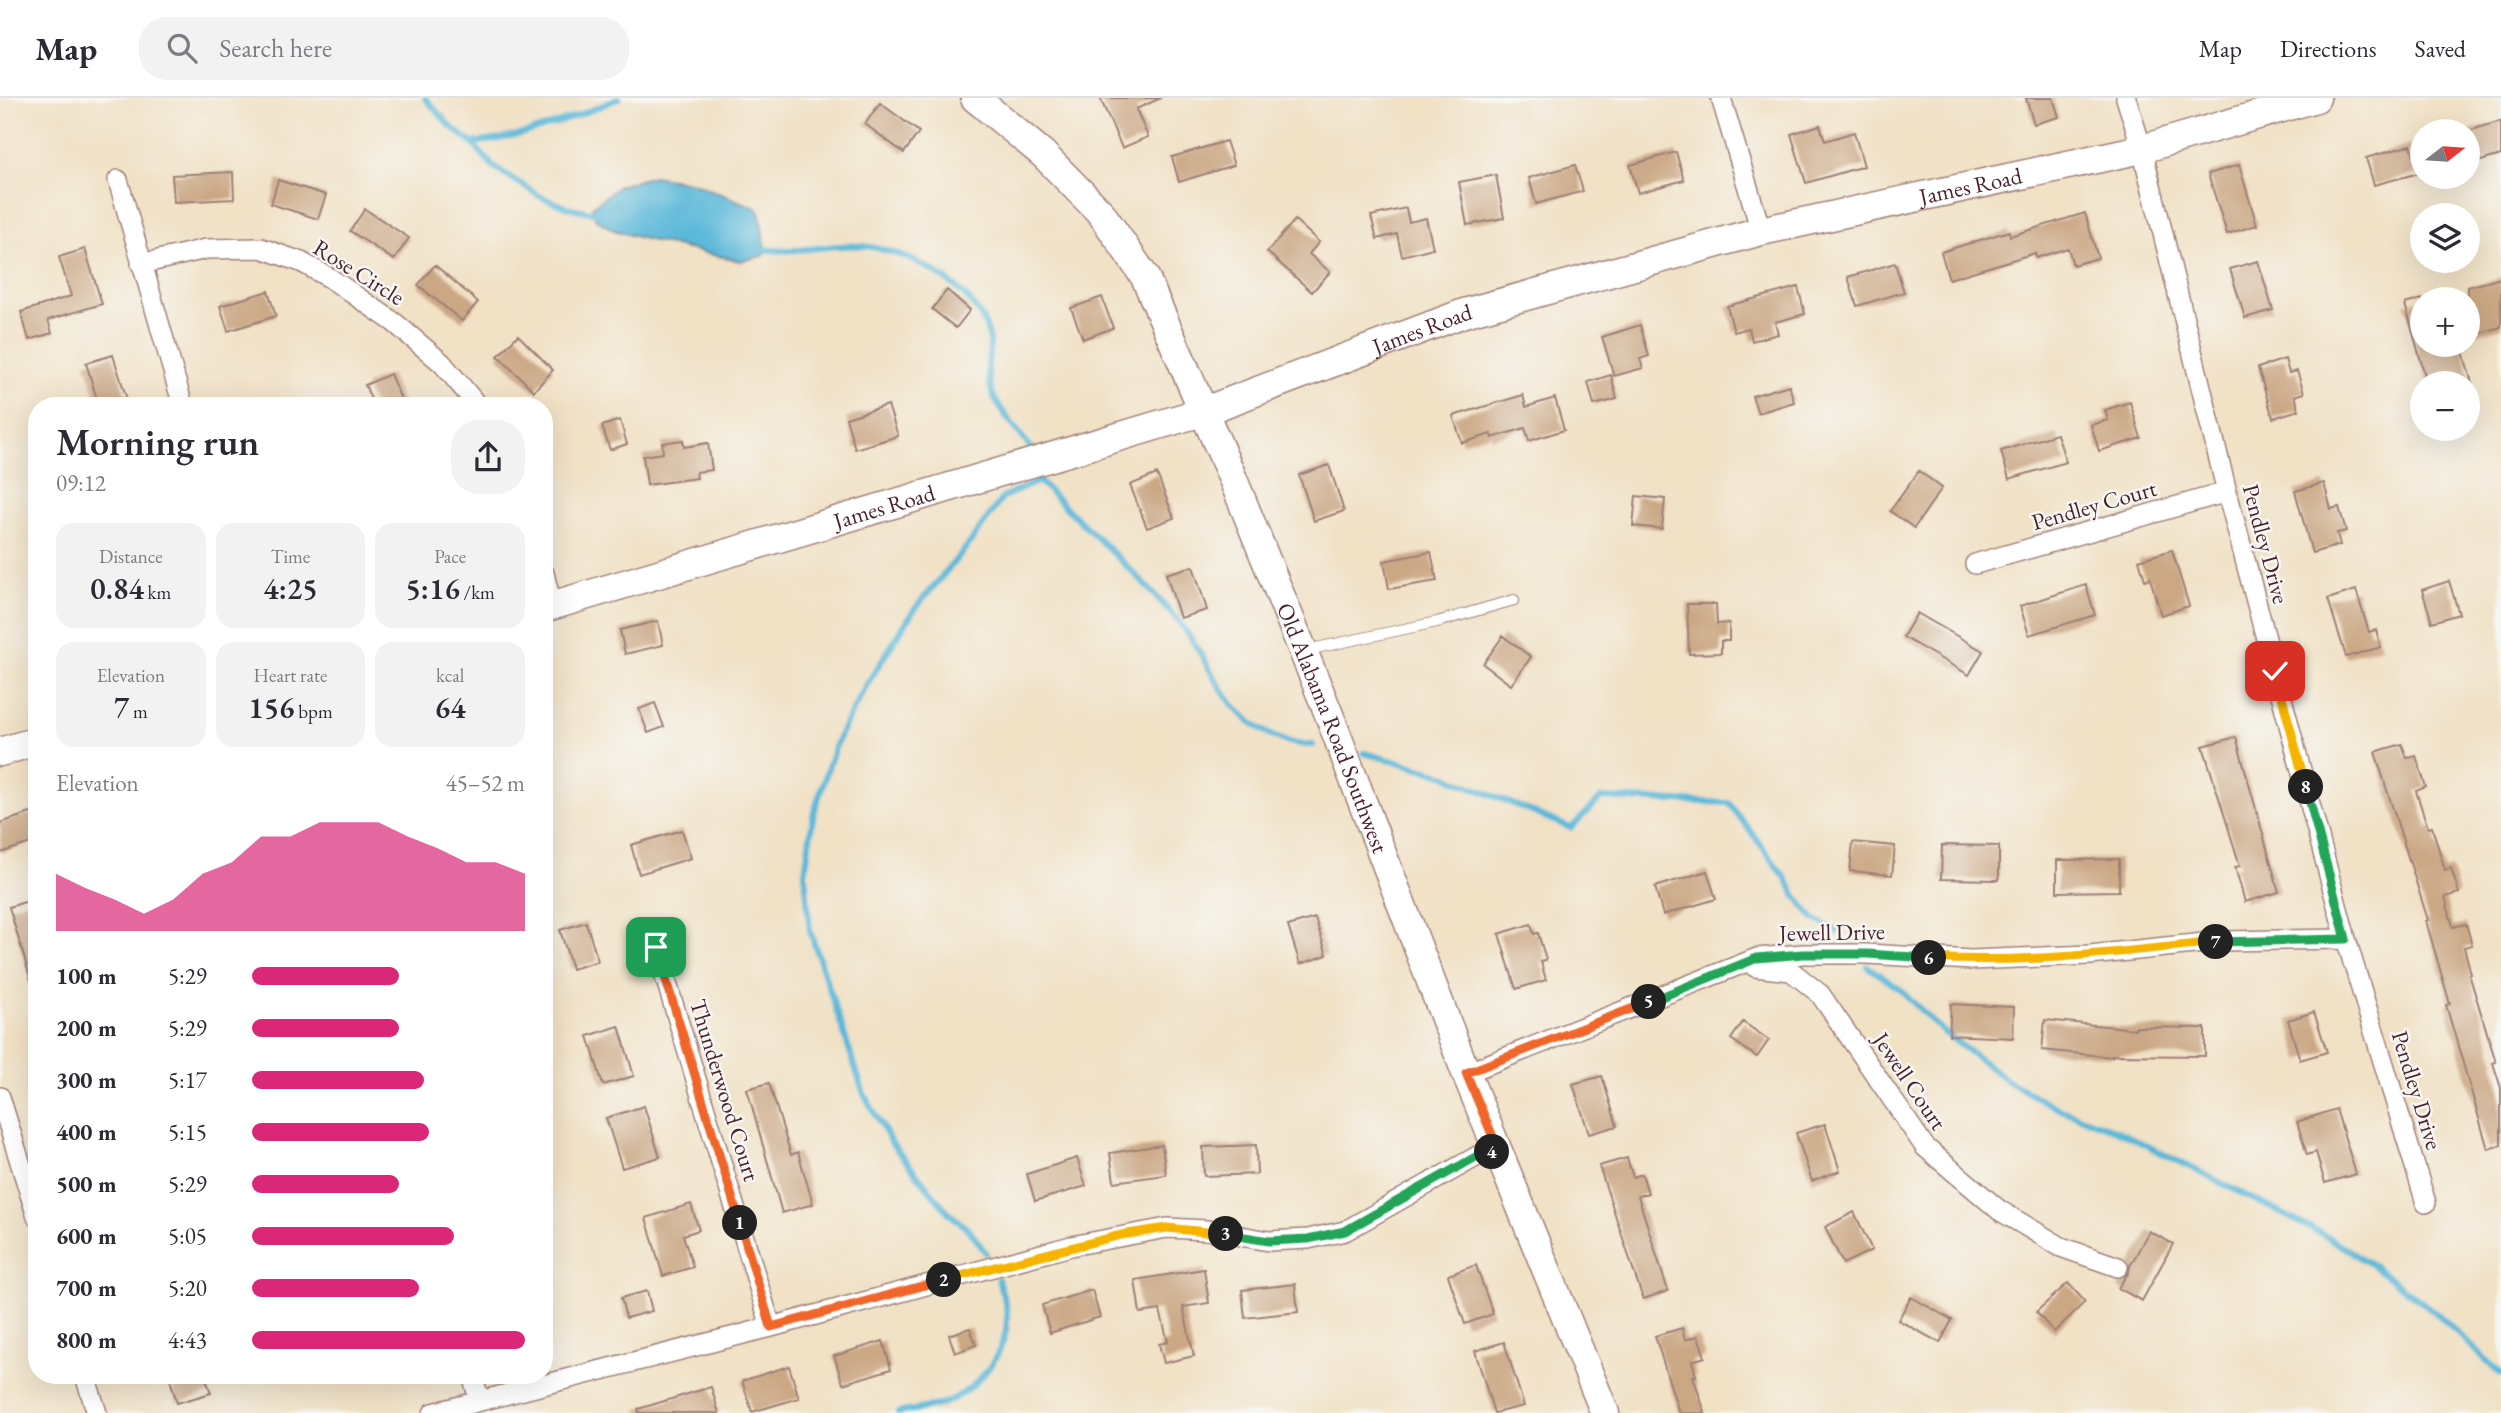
<!DOCTYPE html>
<html lang="en">
<head>
<meta charset="utf-8">
<style>
  body { margin:0; font-family:"EB Garamond",serif; background:#f2f2f3; color:#2b2b33; height:100vh; display:flex; flex-direction:column; font-size:26px; white-space:nowrap }
  * { box-sizing:border-box; margin:0 }
  p { font-size:23px; color:#7c7c81 }
  .icon { flex:none; width:38px; height:38px; fill:none; stroke:currentColor; stroke-width:2; stroke-linecap:round; stroke-linejoin:round }
  .map { position:relative; flex:1; overflow:hidden }
  .details { position:absolute; left:28px; top:299px; width:525px; height:987px; display:flex; flex-direction:column; background:#fff; border-radius:28px; box-shadow:0 7px 28px #0002 }
  .details>* { flex:none }
  .needle { width:46px; rotate:73deg }
  .buttons { position:absolute; left:2410px; top:21px; display:grid; gap:14px }
  .buttons a { display:grid; place-items:center; width:70px; height:70px; border-radius:50%; background:#fff; box-shadow:0 7px 28px #0002; font-size:35px }
  .pin { position:absolute; display:grid; place-items:center; width:60px; height:60px; color:#fff; margin:-30px; border-radius:14px; box-shadow:0 4px 10px #0006 }
  .km { position:absolute; width:35px; height:35px; margin:-18px; border-radius:50%; background:#222; color:#fff; font-size:19px; line-height:35px; text-align:center }
  .round { display:grid; place-items:center; flex:none; width:74px; height:74px; border-radius:28px; background:#f2f2f3 }
  .summary { display:flex; align-items:center; justify-content:space-between; height:119px; padding:0 28px }
  h1 { font-size:38px; font-weight:600; line-height:52px }
  .metrics { display:grid; grid-template-columns:repeat(3,1fr); gap:10px; height:119px; padding:7px 28px }
  .metrics div { display:grid; align-content:center; border-radius:18px; background:#f2f2f3; text-align:center }
  .metrics b { font-size:30px; font-weight:600 }
  .metrics small { font-size:19px; font-weight:400 }
  .metrics p { font-size:19px }
  .chart { height:196px; padding:14px 28px }
  .chart p { display:flex; justify-content:space-between }
  .chart svg { width:100%; height:126px; margin-top:7px; fill:#db2777; opacity:.7 }
  ul { padding:0 28px; list-style:none; font-size:23px }
  li { display:grid; grid-template-columns:112px 84px 1fr; align-items:center; height:52px }
  li i { height:18px; border-radius:9px; background:#db2777 }
  header { display:flex; align-items:center; gap:42px; box-sizing:border-box; height:98px; padding:0 35px; background:#fff; border-bottom:2px solid #e1e1e2 }
  header strong { font-size:33px }
  nav { display:flex; gap:38px; margin-inline-start:auto; font-size:24px }
  .search { width:490px; height:63px; background:#f2f2f3; display:flex; align-items:center; gap:18px; box-sizing:border-box; padding:0 24px; border-radius:28px; color:#7c7c81; font-size:26px }
  .map>svg:first-child { display:block }
</style>
</head>
<body>
<header>
<strong>Map</strong>
<div class="search"><svg class="icon" aria-label="search" viewBox="0 0 24 24"><circle cx="10" cy="10" r="6"/><path d="M15 15l6 6"/></svg>Search here</div>
<nav><a>Map</a><a>Directions</a><a>Saved</a></nav>
</header>
<div class="map">
<svg width="2501" height="1315" viewBox="0 0 2501 1315">
  <rect width="100%" height="100%" fill="#f6f6f2"/>
  <filter id="ink" filterUnits="userSpaceOnUse"><feTurbulence type="fractalNoise" baseFrequency=".0143" numOctaves="2"/><feDisplacementMap in="SourceGraphic" scale="14" xChannelSelector="R" yChannelSelector="G"/><feConvolveMatrix kernelMatrix="1 2 1 2 8 2 1 2 1" color-interpolation-filters="sRGB"/></filter>
  <filter id="wash" filterUnits="userSpaceOnUse"><feTurbulence type="fractalNoise" baseFrequency=".00686" numOctaves="4" result="noise"/><feDisplacementMap in="SourceGraphic" scale="28" xChannelSelector="R" yChannelSelector="G"/><feGaussianBlur stdDeviation="1.57" result="paint"/><feColorMatrix in="noise" values="0 0 0 0 0 0 0 0 0 0 0 0 0 0 0 0 0 1.4 0 .05"/><feComposite in="paint" operator="in"/></filter>
  <g filter="url(#wash)">
    <rect width="100%" height="100%" fill="#f1e1c5"/>
    <!-- water -->
    <path fill="#5ab8d9" stroke="#526c82" stroke-width="2" d="M 653,78 L 694,85 L 754,109 L 759,113 L 766,155 L 762,158 L 740,163 L 641,140 L 614,132 L 596,121 L 592,109 L 619,88 Z"/>
    <g fill="none" stroke-linecap="round" stroke-linejoin="round">
      <!-- stream -->
      <path stroke="#5ab8d9" stroke-width="6" d="M 425,0 L 450,28 L 472,45 L 493,68 L 541,99 L 567,109 L 600,116
        M 472,45 C 523,40 572,21 619,0
        M 758,150 C 799,159 840,140 881,151 C 924,162 982,196 990,243 C 991,252 987,261 988,270 C 988,279 991,294 995,301 C 1004,318 1019,334 1030,349 L 1032,356
        M 1035,370 L 1039,383 C 1085,430 1136,473 1178,523 C 1204,553 1215,592 1245,619 C 1264,636 1287,647 1313,647
        M 1364,655 L 1438,675 L 1571,730 L 1601,700 L 1729,705 L 1785,779 L 1796,798 L 1813,820 L 1838,834
        M 1867,868 L 1901,892 L 1942,933 L 2011,985 L 2061,1012 L 2116,1032 L 2271,1110 L 2322,1136 L 2372,1167 L 2440,1218 L 2501,1276
        M 986,1155 L 970,1133 L 948,1114 L 892,1046 L 864,996 L 810,833 L 805,775 L 813,718 L 830,663 L 840,636 L 867,586 L 914,512 L 969,446 L 1003,399 L 1039,383
        M 898,1315 C 915,1311 936,1310 951,1302 C 984,1285 1013,1246 1006,1208 C 1004,1199 1000,1190 998,1181"/>
    </g>
    <g id="blocks">
      <!-- building -->
      <path fill="#cba784" d="M 1100,0 L 1161,0 L 1136,11 L 1148,39 L 1122,50 Z
        M 2026,0 L 2053,0 L 2059,19 L 2034,26 Z
        M 880,5 L 919,34 L 904,55 L 865,26 Z
        M 2501,23 L 2501,57 L 2468,67 L 2468,33 Z
        M 1820,27 L 1825,43 L 1854,34 L 1864,68 L 1806,85 L 1791,36 Z
        M 1226,43 L 1234,67 L 1179,84 L 1172,59 Z
        M 2411,47 L 2419,75 L 2374,87 L 2366,60 Z
        M 1676,54 L 1684,82 L 1638,95 L 1630,67 Z
        M 1575,67 L 1583,93 L 1536,106 L 1529,80 Z
        M 2239,67 L 2257,127 L 2227,136 L 2208,76 Z
        M 233,74 L 234,101 L 174,104 L 172,77 Z
        M 1496,77 L 1504,120 L 1467,127 L 1459,84 Z
        M 278,82 L 326,97 L 318,121 L 271,106 Z
        M 1406,110 L 1409,124 L 1426,120 L 1433,150 L 1402,158 L 1397,136 L 1377,141 L 1371,118 Z
        M 365,111 L 409,140 L 394,162 L 350,133 Z
        M 2085,115 L 2098,160 L 2073,167 L 2068,150 L 2036,160 L 2035,155 L 1949,181 L 1941,154 L 2009,133 L 2010,138 Z
        M 1295,122 L 1319,144 L 1309,156 L 1330,174 L 1312,194 L 1267,154 Z
        M 85,151 L 102,206 L 48,222 L 52,235 L 29,242 L 21,214 L 71,198 L 59,159 Z
        M 2258,163 L 2273,212 L 2245,220 L 2230,171 Z
        M 1895,165 L 1904,194 L 1857,208 L 1848,179 Z
        M 435,167 L 478,204 L 462,223 L 418,187 Z
        M 2501,180 L 2501,229 L 2468,239 L 2468,189 Z
        M 1798,189 L 1805,216 L 1775,224 L 1778,236 L 1752,243 L 1749,230 L 1734,234 L 1727,208 Z
        M 947,192 L 970,212 L 956,230 L 932,211 Z
        M 268,193 L 276,218 L 228,233 L 220,208 Z
        M 1102,199 L 1113,230 L 1083,241 L 1071,210 Z
        M 2422,201 L 2422,247 L 2461,247 L 2472,285 L 2427,285 L 2405,206 Z
        M 1640,227 L 1649,258 L 1640,261 L 1643,270 L 1614,278 L 1602,239 Z
        M 518,237 L 553,272 L 534,293 L 498,258 Z
        M 113,257 L 129,308 L 99,308 L 86,265 Z
        M 2285,261 L 2289,275 L 2297,273 L 2304,295 L 2295,298 L 2299,312 L 2273,320 L 2258,270 Z
        M 390,276 L 404,308 L 374,308 L 365,287 Z
        M 1611,277 L 1617,301 L 1594,307 L 1588,284 Z
        M 1789,287 L 1794,304 L 1758,315 L 1752,298 Z
        M 1523,297 L 1526,309 L 1555,300 L 1564,332 L 1529,343 L 1525,330 L 1492,340 L 1491,336 L 1462,345 L 1453,318 Z
        M 2130,304 L 2141,340 L 2099,353 L 2091,327 L 2108,322 L 2105,312 Z
        M 888,307 L 898,338 L 855,351 L 846,320 Z
        M 620,322 L 627,346 L 610,352 L 602,328 Z
        M 2057,336 L 2066,364 L 2009,381 L 2001,353 Z
        M 683,342 L 684,349 L 708,345 L 712,372 L 696,374 L 697,380 L 647,387 L 643,358 L 663,355 L 662,345 Z
        M 1329,367 L 1344,413 L 1314,423 L 1299,377 Z
        M 1919,373 L 1942,390 L 1914,430 L 1890,413 Z
        M 1157,376 L 1174,420 L 1147,430 L 1130,387 Z
        M 2324,385 L 2331,411 L 2339,409 L 2346,433 L 2337,435 L 2340,447 L 2312,455 L 2295,393 Z
        M 1636,398 L 1665,401 L 1662,431 L 1633,428 Z
        M 2172,452 L 2189,508 L 2161,517 L 2150,480 L 2145,482 L 2139,462 Z
        M 1431,454 L 1437,483 L 1389,491 L 1384,463 Z
        M 1193,468 L 1207,512 L 1180,520 L 1166,476 Z
        M 2449,483 L 2459,516 L 2432,524 L 2422,492 Z
        M 2086,487 L 2095,517 L 2029,537 L 2020,508 Z
        M 2356,492 L 2369,534 L 2376,532 L 2381,549 L 2346,559 L 2328,501 Z
        M 1687,506 L 1716,506 L 1717,526 L 1729,525 L 1729,543 L 1721,543 L 1721,555 L 1689,556 Z
        M 1917,515 L 1983,553 L 1969,577 L 1903,539 Z
        M 658,523 L 663,547 L 625,556 L 620,532 Z
        M 1503,538 L 1531,559 L 1511,587 L 1483,566 Z
        M 655,605 L 664,629 L 648,635 L 639,611 Z
        M 2236,639 L 2279,794 L 2245,804 L 2235,769 L 2240,768 L 2203,648 Z
        M 2402,646 L 2407,660 L 2416,658 L 2426,689 L 2416,693 L 2428,730 L 2432,729 L 2445,772 L 2451,770 L 2459,795 L 2445,799 L 2453,829 L 2466,826 L 2472,847 L 2464,849 L 2471,876 L 2469,876 L 2496,964 L 2493,965 L 2501,990 L 2501,1047 L 2488,1051 L 2446,907 L 2450,906 L 2426,823 L 2428,822 L 2375,654 Z
        M 37,713 L 37,743 L 0,755 L 0,725 Z
        M 682,732 L 691,760 L 639,776 L 631,747 Z
        M 1853,744 L 1895,748 L 1892,777 L 1850,773 Z
        M 1942,747 L 1999,748 L 1999,782 L 1941,781 Z
        M 2119,761 L 2119,793 L 2057,794 L 2057,762 Z
        M 1707,773 L 1716,801 L 1663,817 L 1655,789 Z
        M 37,800 L 37,888 L 33,889 L 9,809 Z
        M 1315,820 L 1327,857 L 1300,866 L 1288,828 Z
        M 586,824 L 598,863 L 572,871 L 560,832 Z
        M 1531,826 L 1534,836 L 1538,835 L 1546,862 L 1541,864 L 1546,882 L 1516,891 L 1499,836 Z
        M 1951,906 L 2014,909 L 2013,940 L 1949,937 Z
        M 2314,914 L 2327,954 L 2300,962 L 2288,922 Z
        M 2045,922 L 2135,931 L 2135,929 L 2205,930 L 2205,958 L 2112,957 L 2112,959 L 2042,952 Z
        M 1743,924 L 1769,942 L 1757,959 L 1731,941 Z
        M 619,928 L 634,978 L 603,987 L 588,938 Z
        M 1602,978 L 1617,1028 L 1589,1036 L 1573,986 Z
        M 769,985 L 791,1057 L 798,1054 L 813,1106 L 782,1115 L 747,991 Z
        M 644,1008 L 660,1059 L 622,1070 L 606,1020 Z
        M 2336,1011 L 2356,1076 L 2325,1085 L 2316,1054 L 2307,1057 L 2297,1024 Z
        M 1825,1026 L 1840,1073 L 1812,1083 L 1796,1035 Z
        M 1162,1047 L 1166,1077 L 1114,1084 L 1110,1055 Z
        M 1256,1047 L 1257,1076 L 1204,1078 L 1203,1049 Z
        M 1077,1060 L 1086,1088 L 1035,1103 L 1027,1076 Z
        M 1627,1060 L 1633,1079 L 1642,1076 L 1648,1095 L 1638,1098 L 1668,1193 L 1643,1201 L 1599,1068 Z
        M 691,1106 L 699,1132 L 683,1137 L 693,1169 L 663,1178 L 646,1120 Z
        M 1854,1114 L 1872,1152 L 1843,1166 L 1825,1129 Z
        M 2149,1133 L 2173,1146 L 2142,1203 L 2118,1190 L 2129,1174 L 2130,1168 Z
        M 1476,1167 L 1493,1216 L 1465,1226 L 1448,1177 Z
        M 1204,1171 L 1209,1205 L 1183,1209 L 1194,1258 L 1164,1265 L 1159,1246 L 1168,1244 L 1160,1212 L 1140,1215 L 1135,1182 Z
        M 2068,1185 L 2085,1204 L 2054,1234 L 2036,1214 Z
        M 1295,1186 L 1298,1214 L 1245,1220 L 1242,1192 Z
        M 1092,1192 L 1100,1219 L 1050,1235 L 1042,1207 Z
        M 647,1193 L 652,1213 L 626,1220 L 621,1200 Z
        M 1911,1199 L 1952,1222 L 1940,1245 L 1898,1222 Z
        M 970,1230 L 976,1247 L 955,1255 L 949,1237 Z
        M 1682,1230 L 1685,1242 L 1698,1238 L 1705,1259 L 1692,1263 L 1696,1278 L 1693,1278 L 1705,1315 L 1679,1315 L 1655,1238 Z
        M 883,1243 L 891,1271 L 843,1286 L 834,1258 Z
        M 1504,1244 L 1524,1308 L 1494,1315 L 1475,1253 Z
        M 789,1268 L 799,1300 L 752,1314 L 742,1283 Z
        M 169,1278 L 205,1278 L 211,1295 L 177,1305 Z
        M 711,1289 L 719,1315 L 639,1315 L 638,1311 Z"/>
    </g>
  </g>
  <g filter="url(#ink)">
    <use href="#blocks" fill-opacity="0" stroke="#9e8078" stroke-width="2"/>
    <g fill="none" stroke-linecap="round" stroke-linejoin="round">
      <!-- lane casing -->
      <g stroke="#9e8078" stroke-width="12">
        <path id="lane" d="M 1307,552 L 1437,524 L 1514,502"/>
      </g>
      <!-- street casing -->
      <g stroke="#9e8078" stroke-width="22">
        <path id="street" d="M 1721,0 L 1761,133
          M 2126,0 L 2142,51 L 2227,394 L 2346,841 L 2426,1105
          M 118,82 L 183,308
          M 141,166 L 206,151 L 261,150 L 301,164 L 330,180 L 395,225 L 442,265 L 478,308
          M 1975,466 L 2227,394
          M 544,475 L 552,508
          M 656,849 L 771,1229
          M 1755,869 L 1791,873 L 1820,896 L 1925,1049 L 1999,1112 L 2061,1149 L 2118,1169
          M 1466,975 L 1757,860 L 1803,856 L 1867,856 L 1971,862 L 2090,857 L 2223,843 L 2346,841
          M 0,999 L 37,1119
          M 85,1278 L 97,1315
          M 472,1278 L 480,1303
          M 433,1315 L 771,1229 L 1071,1148 L 1167,1130 L 1207,1132 L 1269,1143 L 1308,1141 L 1345,1133 L 1481,1056 L 1499,1053"/>
      </g>
      <!-- secondary casing -->
      <g stroke="#9e8078" stroke-width="31">
        <g id="secondary">
          <path id="s1" d="M 975,0 L 1043,56 L 1101,115 L 1145,179 L 1233,381 L 1328,614 L 1466,975 L 1605,1315"/>
          <path id="s2" d="M 544,510 L 1202,314 L 1464,215 L 1761,133 L 2142,51 L 2316,0"/>
          <path d="M 0,654 L 37,643"/>
        </g>
      </g>
      <!-- lane -->
      <use href="#lane" stroke="#fff" stroke-width="10"/>
      <!-- street -->
      <use href="#street" stroke="#fff" stroke-width="19"/>
      <!-- secondary -->
      <use href="#secondary" stroke="#fff" stroke-width="28"/>
    </g>
  </g>
  <g fill="none" stroke-linecap="round" stroke-linejoin="round" filter="url(#ink)">
    <!-- split-1 casing -->
    <g stroke="#fff" stroke-width="14">
      <path id="split-1" d="M 656,849 L 740,1125"/>
    </g>
    <!-- split-2 casing -->
    <g stroke="#fff" stroke-width="14">
      <path id="split-2" d="M 740,1125 L 771,1229 L 944,1182"/>
    </g>
    <!-- split-3 casing -->
    <g stroke="#fff" stroke-width="14">
      <path id="split-3" d="M 944,1182 L 1121,1137 L 1167,1130 L 1226,1136"/>
    </g>
    <!-- split-4 casing -->
    <g stroke="#fff" stroke-width="14">
      <path id="split-4" d="M 1226,1136 L 1269,1143 L 1308,1141 L 1345,1133 L 1481,1056 L 1492,1054"/>
    </g>
    <!-- split-5 casing -->
    <g stroke="#fff" stroke-width="14">
      <path id="split-5" d="M 1492,1054 L 1499,1053 L 1466,975 L 1649,904"/>
    </g>
    <!-- split-6 casing -->
    <g stroke="#fff" stroke-width="14">
      <path id="split-6" d="M 1649,904 L 1757,860 L 1803,856 L 1867,856 L 1929,860"/>
    </g>
    <!-- split-7 casing -->
    <g stroke="#fff" stroke-width="14">
      <path id="split-7" d="M 1929,860 C 2025,866 2121,854 2216,844"/>
    </g>
    <!-- split-8 casing -->
    <g stroke="#fff" stroke-width="14">
      <path id="split-8" d="M 2216,844 L 2346,841 L 2306,689"/>
    </g>
    <!-- split-9 casing -->
    <g stroke="#fff" stroke-width="14">
      <path id="split-9" d="M 2275,573 L 2306,689"/>
    </g>
    <!-- split-1 -->
    <use href="#split-1" stroke="#f0652b" stroke-width="9"/>
    <!-- split-2 -->
    <use href="#split-2" stroke="#f0652b" stroke-width="9"/>
    <!-- split-3 -->
    <use href="#split-3" stroke="#f5b400" stroke-width="9"/>
    <!-- split-4 -->
    <use href="#split-4" stroke="#22a559" stroke-width="9"/>
    <!-- split-5 -->
    <use href="#split-5" stroke="#f0652b" stroke-width="9"/>
    <!-- split-6 -->
    <use href="#split-6" stroke="#22a559" stroke-width="9"/>
    <!-- split-7 -->
    <use href="#split-7" stroke="#f5b400" stroke-width="9"/>
    <!-- split-8 -->
    <use href="#split-8" stroke="#22a559" stroke-width="9"/>
    <!-- split-9 -->
    <use href="#split-9" stroke="#f5b400" stroke-width="9"/>
  </g>
  <g text-anchor="middle" stroke-width="5" stroke-linejoin="round" paint-order="stroke">
    <!-- street labels -->
    <g font-size="23" fill="#4a1f2b" stroke="#f6f6f2">
      <text dy="8" stroke="none"><textPath href="#s2" startOffset="1489">James Road</textPath></text>
      <text transform="translate(359 174) rotate(32)" y="8">Rose Circle</text>
      <text dy="8" stroke="none"><textPath href="#s2" startOffset="922">James Road</textPath></text>
      <text transform="translate(2094 407) rotate(-16)" y="8">Pendley Court</text>
      <text dy="8" stroke="none"><textPath href="#s2" startOffset="355">James Road</textPath></text>
      <text transform="translate(2266 446) rotate(75)" y="8">Pendley Drive</text>
      <text dy="8" stroke="none"><textPath href="#s1" startOffset="737">Old Alabama Road Southwest</textPath></text>
      <text transform="translate(1832 834) rotate(-1)" y="8">Jewell Drive</text>
      <text transform="translate(1910 983) rotate(56)" y="8">Jewell Court</text>
      <text transform="translate(725 992) rotate(73)" y="8">Thunderwood Court</text>
      <text transform="translate(2417 992) rotate(73)" y="8">Pendley Drive</text>
    </g>
  </g>
</svg>
<div class="buttons">
<a><svg class="needle" viewBox="-14 -14 28 28"><path d="M0-13l5 13h-10z" fill="#e53935"/><path d="M0 13l5-13h-10z" fill="#7c7c81"/></svg></a>
<a><svg class="icon" aria-label="layers" viewBox="0 0 24 24"><path d="M12 4l9 5-9 5-9-5zM3 14l9 5 9-5"/></svg></a>
<a>+</a>
<a>−</a>
</div>
<div class="pin" style="left:656px;top:849px;background:#1e9e55"><svg class="icon" aria-label="arrive" viewBox="0 0 24 24"><path d="M6 21V4h12l-3 4 3 4H6"/></svg></div>
<div class="pin" style="left:2275px;top:573px;background:#d93025"><svg class="icon" aria-label="check" viewBox="0 0 24 24"><path d="M5 12l5 5 9-10"/></svg></div>
<b class="km" style="left:740px;top:1125px">1</b>
<b class="km" style="left:944px;top:1182px">2</b>
<b class="km" style="left:1226px;top:1136px">3</b>
<b class="km" style="left:1492px;top:1054px">4</b>
<b class="km" style="left:1649px;top:904px">5</b>
<b class="km" style="left:1929px;top:860px">6</b>
<b class="km" style="left:2216px;top:844px">7</b>
<b class="km" style="left:2306px;top:689px">8</b>
<section class="details">
<div class="summary"><div><h1>Morning run</h1><p>09:12</p></div><a class="round"><svg class="icon" aria-label="share" viewBox="0 0 24 24"><path d="M12 15V3M7 8l5-5 5 5M5 13v7h14v-7"/></svg></a></div>
<div class="metrics">
<div><p>Distance</p><b>0.84<small> km</small></b></div>
<div><p>Time</p><b>4:25</b></div>
<div><p>Pace</p><b>5:16<small> /km</small></b></div>
</div>
<div class="metrics">
<div><p>Elevation</p><b>7<small> m</small></b></div>
<div><p>Heart rate</p><b>156<small> bpm</small></b></div>
<div><p>kcal</p><b>64</b></div>
</div>
<div class="chart"><p><span>Elevation</span>45–52 m</p>
<svg viewBox="0 0 160 44" preserveAspectRatio="none"><path d="M0 44V24L10 29L20 33L30 38L40 33L50 24L60 20L70 11L80 11L90 6L100 6L110 6L120 11L130 15L140 20L150 20L160 24V44z"/></svg>
</div>
<ul>
<li><b>100 m</b>5:29<i style="width:54%"></i></li>
<li><b>200 m</b>5:29<i style="width:54%"></i></li>
<li><b>300 m</b>5:17<i style="width:63%"></i></li>
<li><b>400 m</b>5:15<i style="width:65%"></i></li>
<li><b>500 m</b>5:29<i style="width:54%"></i></li>
<li><b>600 m</b>5:05<i style="width:74%"></i></li>
<li><b>700 m</b>5:20<i style="width:61%"></i></li>
<li><b>800 m</b>4:43<i style="width:100%"></i></li>
</ul>
</section>
</div>
</body>
</html>
